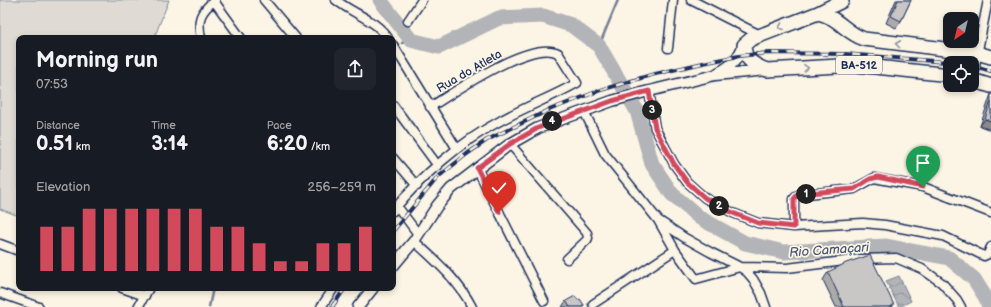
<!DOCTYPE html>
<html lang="en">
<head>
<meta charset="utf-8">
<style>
  body { margin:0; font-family:"Balsamiq Sans",sans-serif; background:#20242c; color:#f1f3f6; height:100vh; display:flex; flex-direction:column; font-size:15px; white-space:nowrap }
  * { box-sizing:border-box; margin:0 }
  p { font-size:13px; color:#9ea1a6 }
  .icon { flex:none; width:22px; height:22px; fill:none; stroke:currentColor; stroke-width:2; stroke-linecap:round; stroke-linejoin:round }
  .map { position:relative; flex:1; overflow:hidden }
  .details { position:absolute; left:16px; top:35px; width:380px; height:256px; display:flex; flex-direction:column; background:#171b24; border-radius:8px; box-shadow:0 2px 6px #0003 }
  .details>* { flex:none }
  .needle { width:26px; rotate:215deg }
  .fabs { position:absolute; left:943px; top:12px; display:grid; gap:8px }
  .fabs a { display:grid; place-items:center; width:36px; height:36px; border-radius:8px; background:#171b24; box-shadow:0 2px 6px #0003; font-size:20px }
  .pin { position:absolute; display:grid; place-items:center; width:34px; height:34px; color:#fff; margin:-41px -17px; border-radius:50% 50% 50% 0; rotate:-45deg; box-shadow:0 0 4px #0007 }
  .pin .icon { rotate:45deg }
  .km { position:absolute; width:20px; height:20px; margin:-10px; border-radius:50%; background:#222; color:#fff; font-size:11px; line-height:20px; text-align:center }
  .round { display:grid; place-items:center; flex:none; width:42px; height:42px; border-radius:8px; background:#20242c }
  .overview { display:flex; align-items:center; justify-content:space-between; height:68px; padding:0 20px }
  h1 { font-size:22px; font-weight:700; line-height:30px }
  .metrics { display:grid; grid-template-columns:repeat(3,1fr); gap:6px; height:68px; padding:4px 20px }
  .metrics div { display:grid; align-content:center }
  .metrics b { font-size:20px; font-weight:700 }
  .metrics small { font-size:11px; font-weight:400 }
  .metrics p { font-size:11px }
  .chart { height:112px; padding:8px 20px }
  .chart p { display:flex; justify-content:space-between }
  .chart svg { width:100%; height:72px; margin-top:4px; stroke:#d1495b; stroke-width:6 }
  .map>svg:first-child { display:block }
</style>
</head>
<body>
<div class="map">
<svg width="991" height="307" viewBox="0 0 991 307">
  <defs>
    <pattern id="water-waves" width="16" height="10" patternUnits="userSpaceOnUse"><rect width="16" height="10" fill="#b2b4b8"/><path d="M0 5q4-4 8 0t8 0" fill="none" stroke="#909399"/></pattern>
  </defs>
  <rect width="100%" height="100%" fill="#fcf5e5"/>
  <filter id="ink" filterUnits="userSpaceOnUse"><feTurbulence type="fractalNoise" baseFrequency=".025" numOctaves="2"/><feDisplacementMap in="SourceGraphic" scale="8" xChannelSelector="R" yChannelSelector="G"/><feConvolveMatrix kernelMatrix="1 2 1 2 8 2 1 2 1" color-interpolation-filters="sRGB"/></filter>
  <g filter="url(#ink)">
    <!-- grass -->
    <path fill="#dfdbd4" stroke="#7d8599" d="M 0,0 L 169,0 L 154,38 L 19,38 L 19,216 L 0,209 Z"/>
    <!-- water -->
    <path fill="url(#water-waves)" stroke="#767f94" d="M 899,276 L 911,301 L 899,307 L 886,281 Z"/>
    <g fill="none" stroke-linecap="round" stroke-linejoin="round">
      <!-- stream -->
      <path stroke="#767f94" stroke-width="2.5" d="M 402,43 L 411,40
        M 599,46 L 618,0
        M 209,307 L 213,288"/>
      <!-- river -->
      <path stroke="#b2b4b8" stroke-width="15" d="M 380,0 L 411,40 L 439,47 L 499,18 L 543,16 L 571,25 L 599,46 L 637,111 L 652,164 L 672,194 L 700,218 L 745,243 L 784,252 L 886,246 L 949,258 L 974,279 L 986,298 L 989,307"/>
      <!-- minor casing -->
      <g stroke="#1b2f5e" stroke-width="11">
        <path id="minor" d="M 264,0 L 296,38
          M 336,0 C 353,14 375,19 388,38
          M 691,0 L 760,35
          M 214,1 L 241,38
          M 408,21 L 422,0
          M 201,38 C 197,19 200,12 215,0
          M 393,45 L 457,149
          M 668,48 L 673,0
          M 972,80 L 988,0
          M 649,91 L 655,128 L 674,164 L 687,182 L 705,198 L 733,213 L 758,223 L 794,227 L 863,223 L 885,225 L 943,236 L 984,256 L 988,254 L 991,247
          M 393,105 L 438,166
          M 584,111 L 605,154 L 658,220 L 685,238 L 710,252 L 740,267 L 747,272 L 753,279 L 761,293 L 766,307
          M 510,144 L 587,233 L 588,238 L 587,240 L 567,259
          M 393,158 L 417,186
          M 477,168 L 544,301
          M 397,206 L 418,234
          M 393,211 C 420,177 462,141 500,121 C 525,107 552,97 577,83 L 558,53 C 530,39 455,92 430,107
          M 658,220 L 675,250 L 696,279 L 740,267 L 787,268 L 861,259 L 896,258 L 922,269 L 942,283 L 957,300 L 961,307
          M 794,227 L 794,199 L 798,195 L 854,189 L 874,178 L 923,187 L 991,213
          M 414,241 C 436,261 458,280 472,307
          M 0,244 L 19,251
          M 122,288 L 145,296
          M 0,293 L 39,307
          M 593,304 L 675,250
          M 138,307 L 149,288
          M 321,307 L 334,288"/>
      </g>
      <!-- tertiary casing -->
      <g stroke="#1b2f5e" stroke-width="13">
        <path id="tertiary" d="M 718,73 C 733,65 737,60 744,45
          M 393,266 L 414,241 L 437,206 L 451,189 L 510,144 L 538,128 L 612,101 L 641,93 L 715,75 L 767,70
          M 358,307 L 373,288"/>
      </g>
      <!-- primary casing -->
      <g stroke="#1b2f5e" stroke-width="16">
        <path id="primary" d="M 842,1 L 818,13 L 751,39 L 744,45 C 744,60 754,65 767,70 L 857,65 L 950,75
          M 818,13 C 840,18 844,32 864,39 L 977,53 L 991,57
          M 972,80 L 991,86"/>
      </g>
      <!-- minor -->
      <use href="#minor" stroke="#fcf5e5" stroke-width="8"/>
      <!-- tertiary -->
      <use href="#tertiary" stroke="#fcf5e5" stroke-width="10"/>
      <!-- primary -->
      <use href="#primary" stroke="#fcf5e5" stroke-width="13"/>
      <!-- rail casing -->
      <g stroke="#1b2f5e" stroke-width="4">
        <path id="rail" d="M 972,65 L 991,71
          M 393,231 L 438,177 L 467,154 L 487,140 L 549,110 L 601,90 L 651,75 L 703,63 L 739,56 L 768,53 L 845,54 L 959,63
          M 332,307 L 345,288"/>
      </g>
      <!-- rail -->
      <use href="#rail" stroke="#fcf5e5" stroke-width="2.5" stroke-dasharray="8" stroke-linecap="butt"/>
    </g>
    <!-- wall -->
    <path fill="#acabaa" stroke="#1b2f5e" d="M 896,0 L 911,0 L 901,21 L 896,28 L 886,23 Z
      M 991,94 L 991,130 L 980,126 Z
      M 828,272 L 893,307 L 836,307 L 823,280 Z
      M 578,300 L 584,305 L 583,307 L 562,307 L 566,301 Z"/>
    <!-- shaded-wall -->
    <path fill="#8c8b8b" stroke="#1b2f5e" d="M 985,119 L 991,121 L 991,130 L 980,126 Z"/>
    <!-- building -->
    <path fill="#c8c7c6" stroke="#1b2f5e" d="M 898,0 L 911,0 L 901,21 L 891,16 Z
      M 991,101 L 991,121 L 985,119 Z
      M 870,255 L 894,305 L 890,307 L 844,307 L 828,272 L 846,263 Z
      M 575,296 L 578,300 L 580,299 L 584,305 L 582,306 L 583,307 L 570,307 L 566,301 Z"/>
    <!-- one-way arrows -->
    <defs><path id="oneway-chevron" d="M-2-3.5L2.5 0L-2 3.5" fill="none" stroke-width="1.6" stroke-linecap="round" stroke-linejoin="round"/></defs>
    <g stroke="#8c92a2">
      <use href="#oneway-chevron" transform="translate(781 27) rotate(159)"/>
      <use href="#oneway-chevron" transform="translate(898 44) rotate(-173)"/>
      <use href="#oneway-chevron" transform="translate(806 68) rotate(-3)"/>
    </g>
  </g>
  <g fill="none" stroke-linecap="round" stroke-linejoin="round" filter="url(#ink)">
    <!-- route casing -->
    <g stroke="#fff" stroke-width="8">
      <path id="route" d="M 499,212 L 477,168 L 510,144 L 538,128 L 612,101 L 649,91 L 655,128 L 674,164 L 687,182 L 705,198 L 733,213 L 758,223 L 794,227 L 794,199 L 798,194 L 854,189 L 870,179 L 878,177 L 923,187"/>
    </g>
    <!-- route -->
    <use href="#route" stroke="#d1495b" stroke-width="5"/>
  </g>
  <g text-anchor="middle" stroke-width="3.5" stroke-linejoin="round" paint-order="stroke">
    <!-- shield labels -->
    <rect fill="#fcf5e5" stroke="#5e6a86" stroke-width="1" x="836" y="56" width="46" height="18" rx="3"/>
    <g font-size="11" font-weight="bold" fill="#1b2f5e">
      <text x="859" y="69">BA-512</text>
    </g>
    <!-- street labels -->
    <g font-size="12" fill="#1b2f5e" stroke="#fcf5e5">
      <text transform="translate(469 71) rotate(-30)" y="4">Rua do Atleta</text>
    </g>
    <!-- water labels -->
    <g font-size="13" font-style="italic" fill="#485779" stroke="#fcf5e5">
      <text transform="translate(829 249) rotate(-4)" y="5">Rio Camaçari</text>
    </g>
  </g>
</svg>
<div class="fabs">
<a><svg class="needle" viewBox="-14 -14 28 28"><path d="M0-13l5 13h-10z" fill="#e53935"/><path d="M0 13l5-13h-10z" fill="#9ea1a6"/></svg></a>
<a><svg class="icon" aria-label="locate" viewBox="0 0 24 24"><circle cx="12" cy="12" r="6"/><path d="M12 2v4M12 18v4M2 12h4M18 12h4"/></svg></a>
</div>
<div class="pin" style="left:923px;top:187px;background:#1e9e55"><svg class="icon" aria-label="arrive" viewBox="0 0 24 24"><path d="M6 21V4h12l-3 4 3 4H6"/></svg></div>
<div class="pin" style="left:499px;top:212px;background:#d93025"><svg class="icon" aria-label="check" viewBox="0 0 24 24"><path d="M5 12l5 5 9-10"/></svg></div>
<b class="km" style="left:806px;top:194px">1</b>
<b class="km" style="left:719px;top:206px">2</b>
<b class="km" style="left:652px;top:110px">3</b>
<b class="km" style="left:552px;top:121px">4</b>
<section class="details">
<div class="overview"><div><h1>Morning run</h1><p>07:53</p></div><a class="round"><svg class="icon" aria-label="share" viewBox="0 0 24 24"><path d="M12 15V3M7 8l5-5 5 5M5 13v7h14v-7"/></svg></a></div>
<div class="metrics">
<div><p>Distance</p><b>0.51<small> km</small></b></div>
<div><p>Time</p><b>3:14</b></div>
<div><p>Pace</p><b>6:20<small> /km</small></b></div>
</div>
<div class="chart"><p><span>Elevation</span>256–259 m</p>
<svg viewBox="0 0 160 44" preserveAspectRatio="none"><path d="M5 44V17M15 44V17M25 44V6M35 44V6M45 44V6M55 44V6M65 44V6M75 44V6M85 44V17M95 44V17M105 44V27M115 44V38M125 44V38M135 44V27M145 44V27M155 44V17"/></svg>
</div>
</section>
</div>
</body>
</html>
